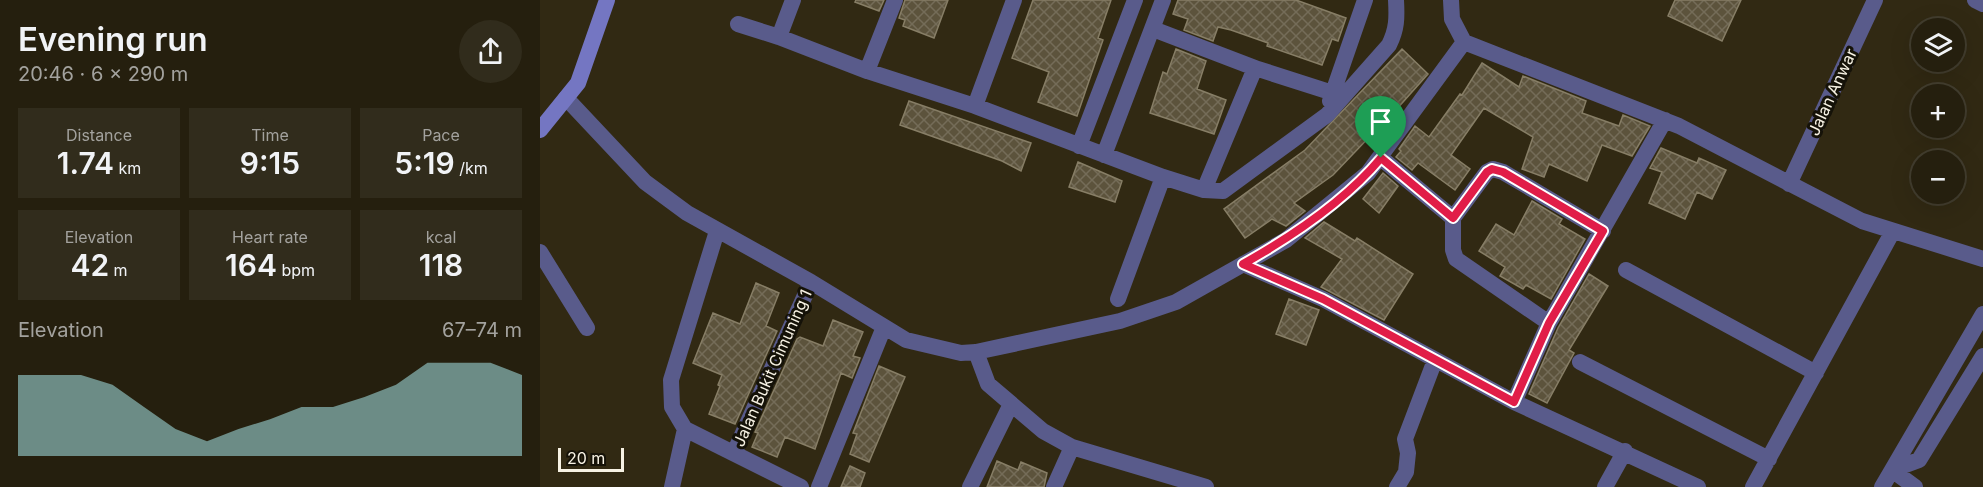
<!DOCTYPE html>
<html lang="en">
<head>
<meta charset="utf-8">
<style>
  body { margin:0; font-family:Inter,sans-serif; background:#312c1c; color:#f1f3f6; height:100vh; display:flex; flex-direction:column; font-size:22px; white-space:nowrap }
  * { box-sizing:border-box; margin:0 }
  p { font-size:20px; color:#a3a29e }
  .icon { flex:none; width:33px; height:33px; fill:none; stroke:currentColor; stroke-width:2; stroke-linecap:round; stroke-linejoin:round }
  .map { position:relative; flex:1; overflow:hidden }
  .drawer { display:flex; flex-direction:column; background:#251f0e; width:540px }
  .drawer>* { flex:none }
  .tools { position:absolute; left:1371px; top:18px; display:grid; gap:12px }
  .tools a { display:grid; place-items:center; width:54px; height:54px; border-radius:50%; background:#251f0e; box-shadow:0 6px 24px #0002,0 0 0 2px #423d2e; font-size:30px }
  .scale { position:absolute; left:18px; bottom:15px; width:66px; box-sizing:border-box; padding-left:6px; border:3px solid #f7f2e4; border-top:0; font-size:16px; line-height:21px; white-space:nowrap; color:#f7f2e4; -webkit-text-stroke:4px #151208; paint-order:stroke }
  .pin { position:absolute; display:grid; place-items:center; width:51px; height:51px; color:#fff; margin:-62px -26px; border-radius:50% 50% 50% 0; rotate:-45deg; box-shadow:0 0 6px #0007 }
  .pin .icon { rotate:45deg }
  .round { display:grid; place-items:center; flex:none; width:63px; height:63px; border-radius:32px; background:#312c1c }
  .headline { display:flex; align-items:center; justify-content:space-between; height:102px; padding:0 18px }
  h1 { font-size:33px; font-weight:600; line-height:45px }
  .figures { display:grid; grid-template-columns:repeat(3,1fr); gap:9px; height:102px; padding:6px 18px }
  .figures div { display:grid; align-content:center; border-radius:0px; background:#312c1c; text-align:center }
  .figures b { font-size:30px; font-weight:600 }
  .figures small { font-size:16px; font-weight:400 }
  .figures p { font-size:16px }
  .chart { height:168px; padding:12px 18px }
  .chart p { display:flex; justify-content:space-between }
  .chart svg { width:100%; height:108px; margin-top:6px; fill:#8bbbb9; opacity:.7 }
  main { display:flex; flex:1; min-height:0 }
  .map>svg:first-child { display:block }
</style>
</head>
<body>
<main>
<section class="drawer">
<div class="headline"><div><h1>Evening run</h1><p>20:46 · 6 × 290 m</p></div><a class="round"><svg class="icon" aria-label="share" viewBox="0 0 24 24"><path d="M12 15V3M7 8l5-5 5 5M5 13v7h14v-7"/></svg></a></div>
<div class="figures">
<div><p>Distance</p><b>1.74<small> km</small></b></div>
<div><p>Time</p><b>9:15</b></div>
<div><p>Pace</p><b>5:19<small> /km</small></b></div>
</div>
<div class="figures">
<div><p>Elevation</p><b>42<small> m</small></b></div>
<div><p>Heart rate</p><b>164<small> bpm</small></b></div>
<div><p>kcal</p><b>118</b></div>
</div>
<div class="chart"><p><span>Elevation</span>67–74 m</p>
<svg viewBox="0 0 160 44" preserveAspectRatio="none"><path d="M0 44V11L10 11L20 11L30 15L40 24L50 33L60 38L70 33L80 29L90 24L100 24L110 20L120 15L130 6L140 6L150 6L160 11V44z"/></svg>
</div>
</section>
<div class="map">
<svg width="1443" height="487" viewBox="0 0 1443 487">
  <defs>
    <pattern id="building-cross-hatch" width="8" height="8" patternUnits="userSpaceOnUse" patternTransform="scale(1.5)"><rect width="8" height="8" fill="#5c533c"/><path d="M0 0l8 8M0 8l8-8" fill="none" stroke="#746c58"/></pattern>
  </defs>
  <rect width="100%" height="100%" fill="#312913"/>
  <!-- building -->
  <path fill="url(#building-cross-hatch)" stroke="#877e66" stroke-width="1.5" d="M 316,0 L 344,0 L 339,11 L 315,2 Z
    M 365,0 L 408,0 L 394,38 L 363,26 L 365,20 L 359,18 Z
    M 493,0 L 571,0 L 558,38 L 563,40 L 537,116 L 498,102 L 509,72 L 472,58 Z
    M 638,0 L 756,0 L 806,18 L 798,41 L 792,39 L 782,65 L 727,46 L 728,43 L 691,30 L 678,27 L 673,41 L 644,30 L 648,19 L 633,14 Z
    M 1135,0 L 1201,0 L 1182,41 L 1128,16 Z
    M 636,49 L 666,61 L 657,89 L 686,100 L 674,134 L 610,113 L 623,72 L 627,74 Z
    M 862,49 L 888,74 L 855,111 L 859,114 L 842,136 L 835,131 L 793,175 L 754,203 L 765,211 L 746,226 L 732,219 L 705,238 L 684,209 L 765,150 Z
    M 942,63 L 979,87 L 983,76 L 1046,101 L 1042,113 L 1079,126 L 1083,115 L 1110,126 L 1092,156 L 1062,145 L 1047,181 L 1009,164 L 1004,177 L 982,169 L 993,137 L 944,108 L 911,155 L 930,169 L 915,190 L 878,163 L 872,170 L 856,157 L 861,151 L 859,149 L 875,126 L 889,137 L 920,94 L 922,95 Z
    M 369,101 L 491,143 L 481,171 L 462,161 L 360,125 Z
    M 1121,148 L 1157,163 L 1159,158 L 1186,170 L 1172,199 L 1157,192 L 1145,219 L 1109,203 L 1122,172 L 1110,168 Z
    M 538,162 L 582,181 L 575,202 L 529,187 Z
    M 843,173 L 858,186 L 839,213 L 823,199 Z
    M 992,201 L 1022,219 L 1019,224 L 1045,239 L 1011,299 L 986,285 L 983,289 L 960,276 L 965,267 L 939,251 L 956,224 L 974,235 Z
    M 784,222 L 815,241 L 817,238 L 873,274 L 844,320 L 781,287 L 802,259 L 765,238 Z
    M 1049,274 L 1068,286 L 1029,350 L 1034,353 L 1007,403 L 989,394 L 1018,328 Z
    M 216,283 L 239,293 L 226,326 L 237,331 L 195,424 L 169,414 L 180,386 L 178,385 L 182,375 L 153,363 L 173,313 L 200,324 Z
    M 749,299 L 779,310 L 766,345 L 736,334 Z
    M 293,320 L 323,332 L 313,356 L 320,358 L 312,378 L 301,373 L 275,449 L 245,437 L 237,457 L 212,447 L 218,433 L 215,432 L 257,339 L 260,337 L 283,346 Z
    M 339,366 L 365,377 L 329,462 L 310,454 L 317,434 L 313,433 Z
    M 457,461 L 478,470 L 481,462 L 507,473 L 504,487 L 447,487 Z
    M 310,466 L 325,473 L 320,487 L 301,487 Z"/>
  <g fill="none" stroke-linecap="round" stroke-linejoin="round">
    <!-- minor -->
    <path stroke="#595b8b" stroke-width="16" d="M 253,0 L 239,37 L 327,71 L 435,106 L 623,177 L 664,190 L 683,191 L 787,115 L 849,45 C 857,29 857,18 856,0
      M 911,0 L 912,19 L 924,42 L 1139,126 L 1322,221 L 1443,259
      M 1435,0 L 1443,4
      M 198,24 L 239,37
      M 613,29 L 715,68 L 793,93
      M 327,71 L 355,0
      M 26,98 L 105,182 L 147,213 L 271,282 L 366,340 L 421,353 L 436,352 L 580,321 L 636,302 L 746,240 L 828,173 L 924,42
      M 790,101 L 825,0
      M 435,106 L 474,0
      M 539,146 L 595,0
      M 564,155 L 623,0
      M 841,158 L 913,218
      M 1249,184 L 1335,0
      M 664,190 L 715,68
      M 177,231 L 131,380 L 132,407 L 145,429 L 261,487
      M 0,252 L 47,328
      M 703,264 L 783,299 L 974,402 L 1158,487
      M 1086,270 L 1276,373
      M 578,299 L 623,177
      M 1443,314 L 1352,470 L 1379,460 L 1443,356
      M 1009,323 L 916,259 L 913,250 L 913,218 L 947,172 L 953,169 L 963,172 L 1063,231
      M 436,352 L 448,384 L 503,431 L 532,447 L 666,487
      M 1040,362 L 1229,459
      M 974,402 L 1009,323 L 1125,120
      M 194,453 L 271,282
      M 132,487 L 145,429
      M 279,487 L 344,327
      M 430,487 L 471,404
      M 514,487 L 532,447
      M 857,487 L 866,472 L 868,453 L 865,439 L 895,360
      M 1065,487 L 1085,451
      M 1213,487 L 1353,231
      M 1342,487 L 1352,470 L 1375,487"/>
    <!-- secondary -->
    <path stroke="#7476c2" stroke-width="16" d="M 0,130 L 38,83 L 67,0"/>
  </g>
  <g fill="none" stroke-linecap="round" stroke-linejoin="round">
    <!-- route casing -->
    <g stroke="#fff" stroke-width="12">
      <path id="route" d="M 841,158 L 913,218 L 947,172 L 952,169 L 963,172 L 1063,231 L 1009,323 L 974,402 L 783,299 L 703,264 C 751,237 805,201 841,158 Z"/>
    </g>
    <!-- route -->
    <use href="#route" stroke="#e11d48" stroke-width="8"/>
  </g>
  <g text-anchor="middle" stroke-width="6" stroke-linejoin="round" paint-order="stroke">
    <!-- street labels -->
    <g font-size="16" fill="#f7f2e4" stroke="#151208">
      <text transform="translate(1292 92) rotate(-65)" y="6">Jalan Anwar</text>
      <text transform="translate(232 368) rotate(-66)" y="6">Jalan Bukit Cimuning 1</text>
    </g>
  </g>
</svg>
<div class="tools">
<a><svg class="icon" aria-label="layers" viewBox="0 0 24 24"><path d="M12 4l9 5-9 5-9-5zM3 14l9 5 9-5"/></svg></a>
<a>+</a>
<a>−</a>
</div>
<div class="scale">20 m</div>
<div class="pin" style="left:841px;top:158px;background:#1e9e55"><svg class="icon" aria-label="arrive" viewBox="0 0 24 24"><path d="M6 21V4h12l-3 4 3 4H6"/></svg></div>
</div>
</main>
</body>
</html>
